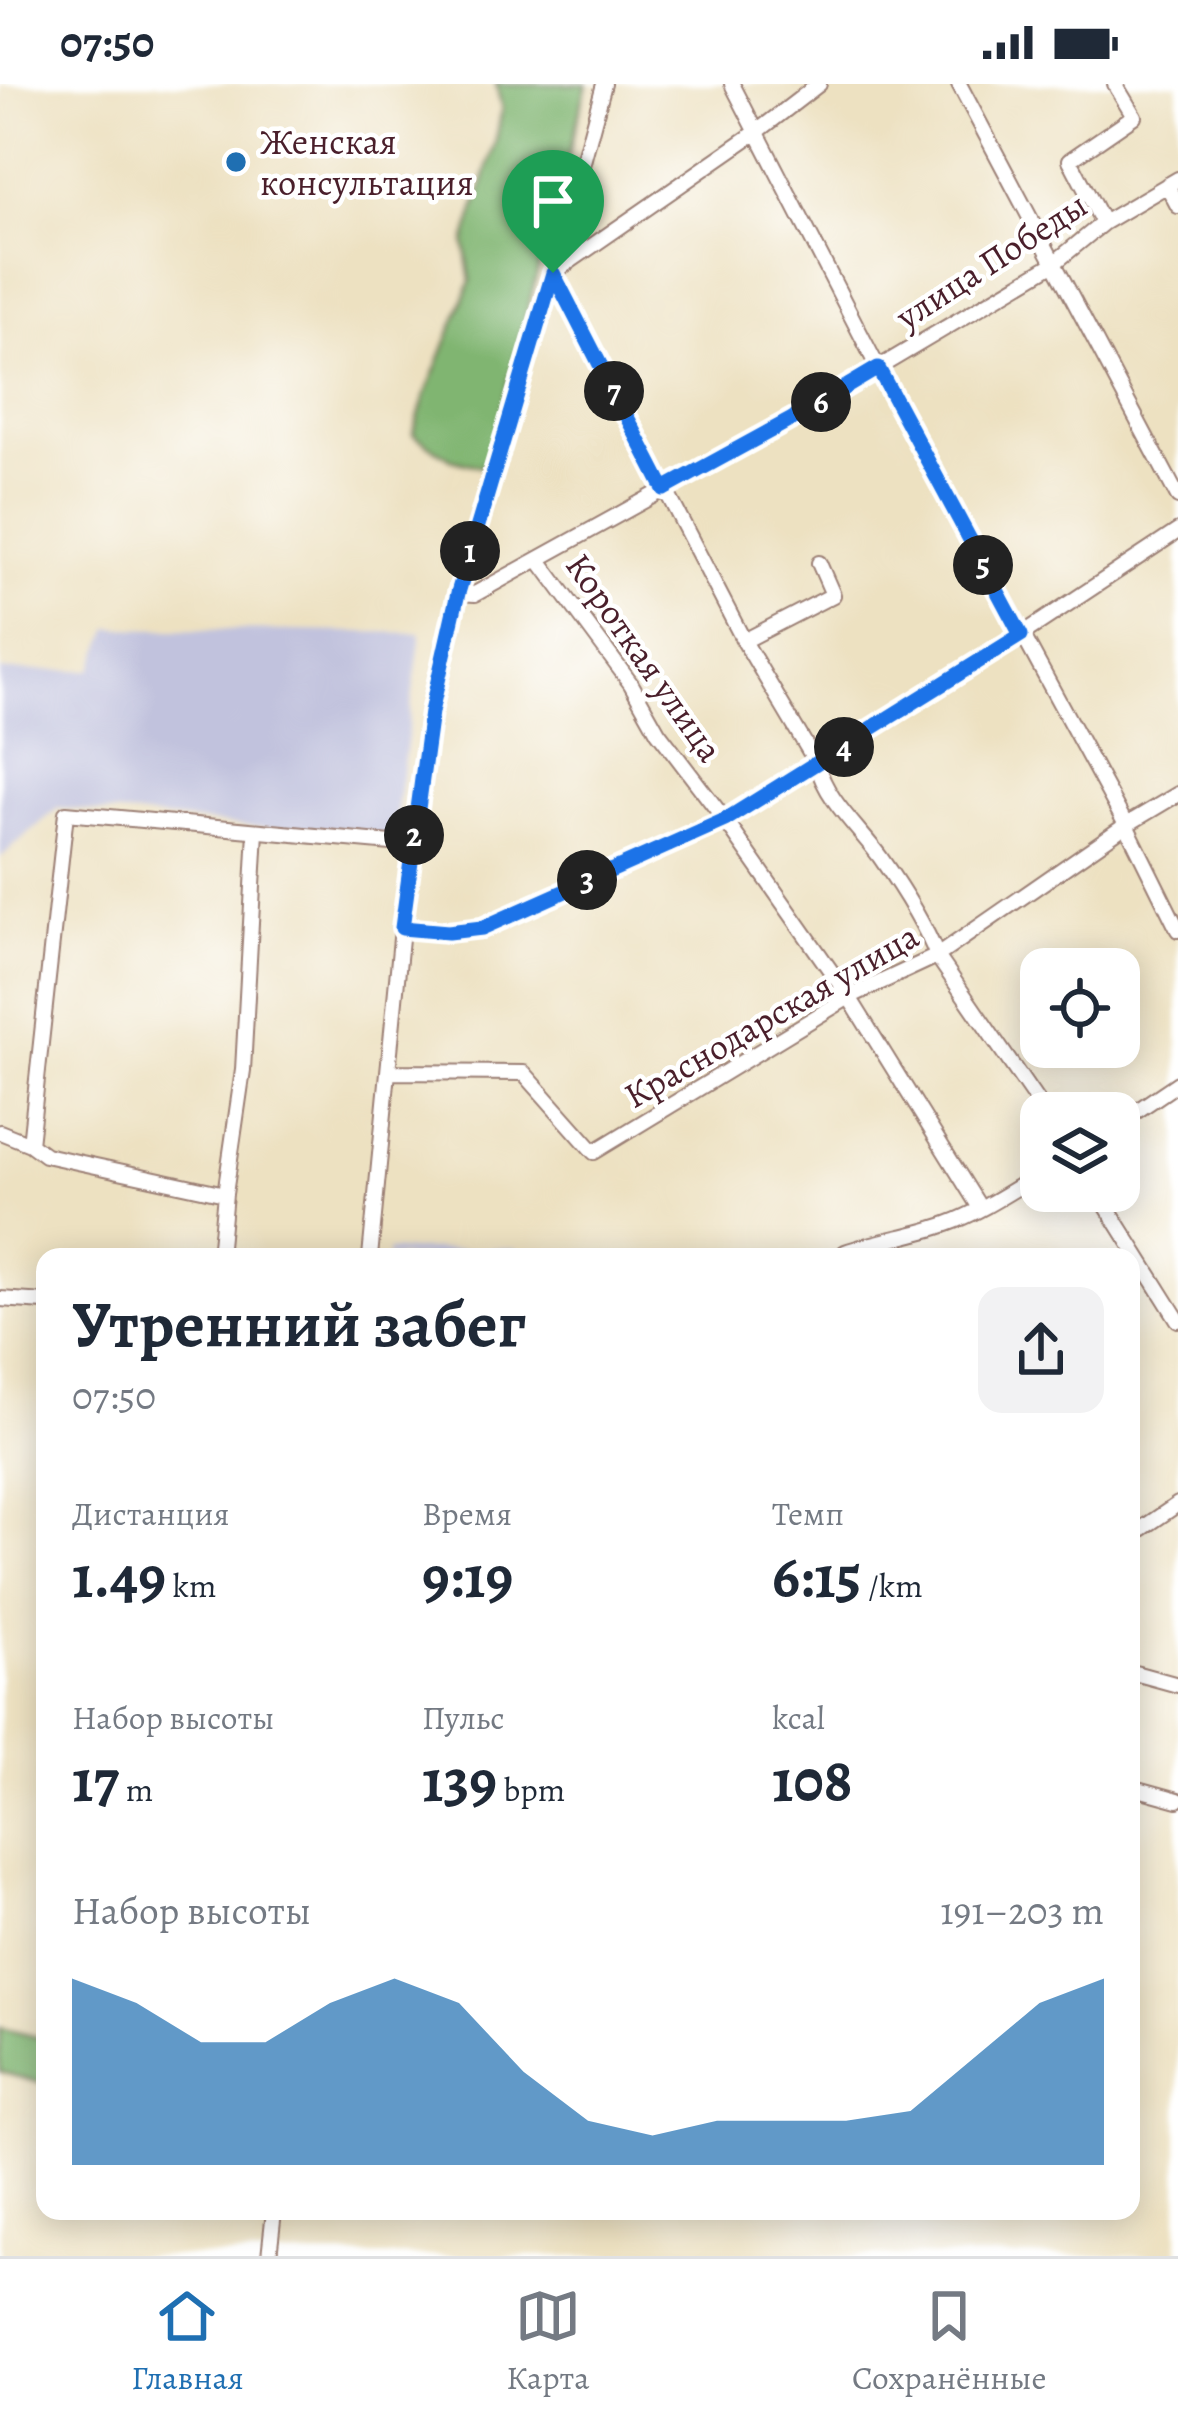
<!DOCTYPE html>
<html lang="ru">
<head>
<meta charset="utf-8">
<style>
  body { margin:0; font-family:Alegreya,serif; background:#f2f2f3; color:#1f2937; height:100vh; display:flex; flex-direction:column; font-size:45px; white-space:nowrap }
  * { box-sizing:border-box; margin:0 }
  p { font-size:39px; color:#747a83 }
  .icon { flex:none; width:66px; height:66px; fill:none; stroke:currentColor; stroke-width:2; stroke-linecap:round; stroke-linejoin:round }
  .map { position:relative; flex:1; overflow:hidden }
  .details { position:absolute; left:36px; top:1164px; width:1104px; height:972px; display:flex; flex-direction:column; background:#fff; border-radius:24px; box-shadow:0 6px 30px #0003 }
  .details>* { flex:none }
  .controls { position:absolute; left:1020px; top:864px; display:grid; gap:24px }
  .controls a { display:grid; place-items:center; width:120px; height:120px; border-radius:24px; background:#fff; box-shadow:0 6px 30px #0003; font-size:60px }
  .pin { position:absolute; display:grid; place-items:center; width:102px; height:102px; color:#fff; margin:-123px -51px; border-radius:50% 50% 50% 0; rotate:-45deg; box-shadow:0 0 12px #0007 }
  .pin .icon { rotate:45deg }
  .km { position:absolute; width:60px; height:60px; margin:-30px; border-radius:50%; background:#222; color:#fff; font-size:33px; line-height:60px; text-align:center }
  .round { display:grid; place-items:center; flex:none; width:126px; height:126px; border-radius:24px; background:#f2f2f3 }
  .headline { display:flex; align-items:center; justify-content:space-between; height:204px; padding:0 36px }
  h1 { font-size:66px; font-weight:700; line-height:90px }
  .metrics { display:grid; grid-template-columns:repeat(3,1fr); gap:18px; height:204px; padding:12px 36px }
  .metrics div { display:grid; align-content:center }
  .metrics b { font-size:60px; font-weight:700 }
  .metrics small { font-size:33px; font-weight:400 }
  .metrics p { font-size:33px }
  .chart { height:336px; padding:24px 36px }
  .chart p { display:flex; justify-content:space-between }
  .chart svg { width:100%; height:216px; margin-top:12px; fill:#1f6fb2; opacity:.7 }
  .status { display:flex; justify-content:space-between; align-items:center; height:84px; padding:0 60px; background:#fff; direction:ltr }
  .status svg { height:33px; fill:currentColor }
  .tabs { display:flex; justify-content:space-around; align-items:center; height:168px; border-top:3px solid #e0e1e3; background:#fff; font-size:33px; color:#747a83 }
  .tabs a { display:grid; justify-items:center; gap:6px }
  .tabs .selected { color:#1f6fb2 }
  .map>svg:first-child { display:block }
</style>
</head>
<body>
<div class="status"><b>07:50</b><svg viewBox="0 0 49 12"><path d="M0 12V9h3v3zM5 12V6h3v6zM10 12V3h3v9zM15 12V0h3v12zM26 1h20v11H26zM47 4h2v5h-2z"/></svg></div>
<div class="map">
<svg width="1178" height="2172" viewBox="0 0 1178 2172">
  <rect width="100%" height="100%" fill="#fff"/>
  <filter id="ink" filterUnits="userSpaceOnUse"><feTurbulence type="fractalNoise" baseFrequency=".00833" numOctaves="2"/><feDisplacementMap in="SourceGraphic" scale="24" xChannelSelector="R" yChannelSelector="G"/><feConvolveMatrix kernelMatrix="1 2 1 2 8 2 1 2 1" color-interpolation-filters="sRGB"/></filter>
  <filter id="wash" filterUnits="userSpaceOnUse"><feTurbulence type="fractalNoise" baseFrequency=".004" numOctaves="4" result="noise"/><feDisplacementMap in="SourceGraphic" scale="48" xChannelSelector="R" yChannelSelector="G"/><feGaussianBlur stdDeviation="2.7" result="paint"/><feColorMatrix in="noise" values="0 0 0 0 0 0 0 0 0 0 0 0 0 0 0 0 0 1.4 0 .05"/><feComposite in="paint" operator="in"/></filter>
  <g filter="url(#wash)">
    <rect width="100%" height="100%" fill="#ede1c1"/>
    <!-- industrial -->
    <path fill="#c1c2dd" d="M 110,544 L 421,549 L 393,756 L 58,724 L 0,774 L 0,587 L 92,586 Z
      M 517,1164 L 516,1173 L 387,1173 L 387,1167 Z"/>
    <!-- forest -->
    <path fill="#80b571" stroke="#656a4e" stroke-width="3" d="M 496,0 L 587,0 L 493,357 L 482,383 L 451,375 L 413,350 L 425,312 L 471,197 L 465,159 L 495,61 L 502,25 Z
      M 0,1944 L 45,1955 L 45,2000 L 0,1988 Z"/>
  </g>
  <g filter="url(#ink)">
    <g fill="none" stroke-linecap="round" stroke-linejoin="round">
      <!-- minor casing -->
      <g stroke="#9c8076" stroke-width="18">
        <path id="minor" d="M 732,0 L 878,284 L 1126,741 L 1178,846
          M 819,0 L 758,47 L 553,189 L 744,557 L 817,680 C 826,716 859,744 880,773 C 901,803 924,838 937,872 L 1045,1029
          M 959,0 L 1178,413
          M 1167,101 L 1178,122
          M 1103,139 L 1070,76 L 1134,32 L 1115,0
          M 539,476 L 631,600 L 658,648 L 725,736 L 849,913 L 980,1124
          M 458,509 L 475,510 L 792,335 L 1053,180 L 1103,139 L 1178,95
          M 744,557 L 833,511 L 819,479
          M 402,844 L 448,848 L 482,844 L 725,736 L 1021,551 L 1178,447
          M 388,988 L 524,989 L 594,1068 L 849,913 L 937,872 L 1126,741 L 1178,710
          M 1119,1039 L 1178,999
          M 0,1048 L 30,1060 L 45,1071 L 225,1110
          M 30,1060 L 66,729 L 413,761
          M 1097,1107 L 1178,1236
          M 223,1173 L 220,1162 L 225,1110 L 243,986 L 256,747
          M 370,1173 L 402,844 L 431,629 L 458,509 L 553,189 L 604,0
          M 843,1173 L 845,1168 C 879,1156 914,1152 947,1140 C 980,1128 1011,1107 1041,1089
          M 0,1215 L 45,1218
          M 1131,1452 L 1178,1420
          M 1131,1588 L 1178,1601
          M 1131,1703 L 1178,1716
          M 269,2172 L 274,2127"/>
      </g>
      <!-- minor -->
      <use href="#minor" stroke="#fff" stroke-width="14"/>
    </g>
  </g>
  <g fill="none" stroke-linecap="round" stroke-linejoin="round" filter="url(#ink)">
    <!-- route casing -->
    <g stroke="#fff" stroke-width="24">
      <path id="route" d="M 553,189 L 664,405 L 792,335 L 878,284 L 1021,551 L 725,736 L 482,844 L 448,848 L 402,844 L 431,628 L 458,509 Z"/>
    </g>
    <!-- route -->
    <use href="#route" stroke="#1a73e8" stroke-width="15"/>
  </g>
  <!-- markers -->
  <circle fill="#1f6fb2" stroke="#fff" stroke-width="4.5" cx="236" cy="78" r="12"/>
  <g text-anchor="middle" stroke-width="9" stroke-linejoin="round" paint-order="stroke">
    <!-- poi labels -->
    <g font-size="36" fill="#4a1f2b" stroke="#fff" text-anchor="start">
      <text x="260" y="70">Женская<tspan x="260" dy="41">консультация</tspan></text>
    </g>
    <!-- street labels -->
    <g font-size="36" fill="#4a1f2b" stroke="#fff">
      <text transform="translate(991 176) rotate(-33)" y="13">улица Победы</text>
      <text transform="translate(645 573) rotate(55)" y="13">Короткая улица</text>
      <text transform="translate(771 931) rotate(-30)" y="13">Краснодарская улица</text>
    </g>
  </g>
</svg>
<div class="controls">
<a><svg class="icon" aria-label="locate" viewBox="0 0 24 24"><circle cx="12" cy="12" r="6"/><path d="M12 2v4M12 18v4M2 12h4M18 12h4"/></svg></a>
<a><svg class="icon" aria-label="layers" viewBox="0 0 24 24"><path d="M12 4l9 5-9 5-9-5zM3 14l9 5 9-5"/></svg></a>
</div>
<div class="pin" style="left:553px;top:189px;background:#1e9e55"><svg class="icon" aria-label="arrive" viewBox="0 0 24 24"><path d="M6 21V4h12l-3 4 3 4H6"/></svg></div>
<b class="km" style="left:470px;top:467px">1</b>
<b class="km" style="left:414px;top:751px">2</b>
<b class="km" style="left:587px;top:796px">3</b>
<b class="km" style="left:844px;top:663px">4</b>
<b class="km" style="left:983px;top:481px">5</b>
<b class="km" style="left:821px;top:318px">6</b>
<b class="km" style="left:614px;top:307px">7</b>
<section class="details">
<div class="headline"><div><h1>Утренний забег</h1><p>07:50</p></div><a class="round"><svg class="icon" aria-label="share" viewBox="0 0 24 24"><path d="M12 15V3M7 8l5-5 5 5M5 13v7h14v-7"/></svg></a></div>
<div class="metrics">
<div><p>Дистанция</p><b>1.49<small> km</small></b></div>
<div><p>Время</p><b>9:19</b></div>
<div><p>Темп</p><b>6:15<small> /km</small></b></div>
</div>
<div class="metrics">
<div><p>Набор высоты</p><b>17<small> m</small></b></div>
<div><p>Пульс</p><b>139<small> bpm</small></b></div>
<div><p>kcal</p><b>108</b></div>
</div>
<div class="chart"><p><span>Набор высоты</span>191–203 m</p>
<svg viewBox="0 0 160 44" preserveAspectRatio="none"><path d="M0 44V6L10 11L20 19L30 19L40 11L50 6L60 11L70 25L80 35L90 38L100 35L110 35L120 35L130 33L140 22L150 11L160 6V44z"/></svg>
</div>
</section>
</div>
<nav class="tabs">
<a class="selected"><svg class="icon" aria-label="home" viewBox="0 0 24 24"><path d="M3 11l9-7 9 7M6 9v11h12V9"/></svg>Главная</a>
<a><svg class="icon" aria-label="map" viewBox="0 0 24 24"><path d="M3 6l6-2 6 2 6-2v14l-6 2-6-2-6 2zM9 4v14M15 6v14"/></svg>Карта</a>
<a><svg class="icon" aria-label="saved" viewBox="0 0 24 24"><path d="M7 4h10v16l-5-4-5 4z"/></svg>Сохранённые</a>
</nav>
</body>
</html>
